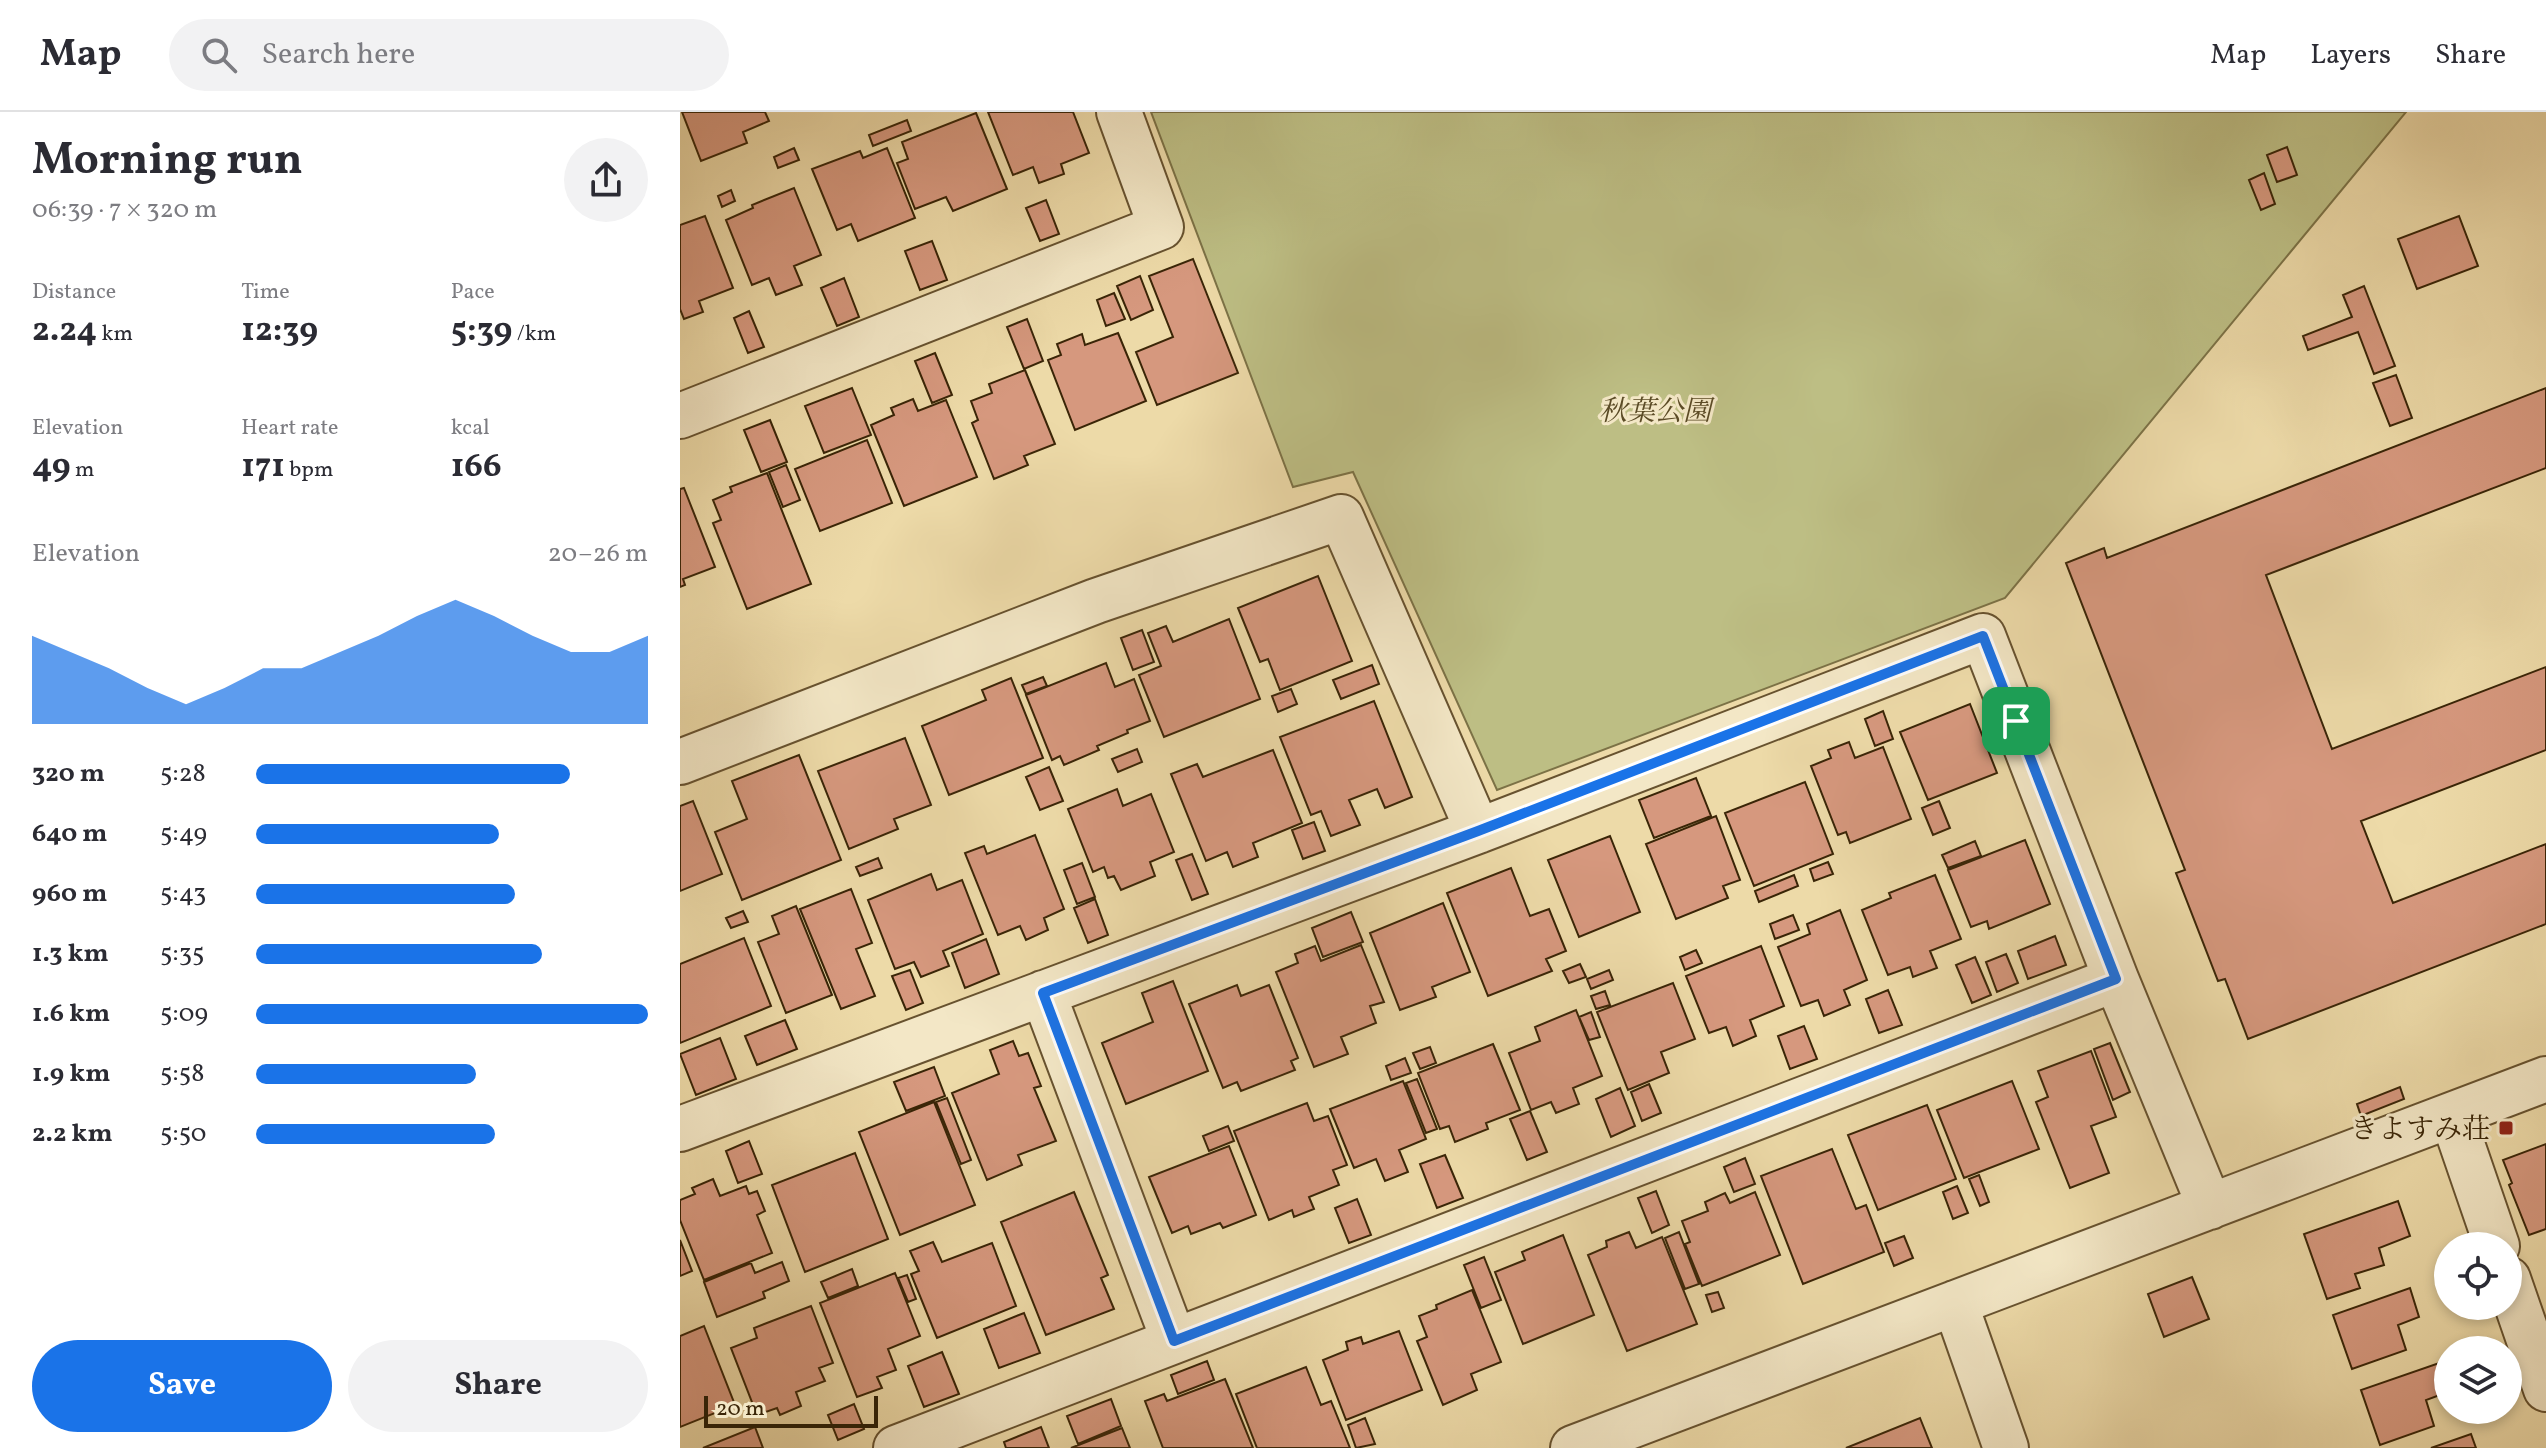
<!DOCTYPE html>
<html lang="en">
<head>
<meta charset="utf-8">
<style>
  body { margin:0; font-family:Vollkorn,"Noto Serif JP",serif; background:#f2f2f3; color:#2b2b33; height:100vh; display:flex; flex-direction:column; font-size:30px; white-space:nowrap }
  * { box-sizing:border-box; margin:0 }
  p { font-size:26px; color:#7c7c81 }
  .icon { flex:none; width:44px; height:44px; fill:none; stroke:currentColor; stroke-width:2; stroke-linecap:round; stroke-linejoin:round }
  .map { position:relative; flex:1; overflow:hidden }
  .panel { display:flex; flex-direction:column; background:#fff; width:680px }
  .panel>* { flex:none }
  .controls { position:absolute; left:1754px; top:1120px; display:grid; gap:16px }
  .controls a { display:grid; place-items:center; width:88px; height:88px; border-radius:50%; background:#fff; box-shadow:0 4px 12px #0003; font-size:40px }
  .scale { position:absolute; left:24px; bottom:20px; width:174px; box-sizing:border-box; padding-left:8px; border:4px solid #3a2507; border-top:0; font-size:22px; line-height:28px; white-space:nowrap; color:#3a2507; -webkit-text-stroke:6px #f3e7c6; paint-order:stroke }
  .pin { position:absolute; display:grid; place-items:center; width:68px; height:68px; color:#fff; margin:-34px; border-radius:16px; box-shadow:0 4px 12px #0006 }
  .round { display:grid; place-items:center; flex:none; width:84px; height:84px; border-radius:42px; background:#f2f2f3 }
  .summary { display:flex; align-items:center; justify-content:space-between; height:136px; padding:0 32px }
  h1 { font-size:44px; font-weight:700; line-height:60px }
  .metrics { display:grid; grid-template-columns:repeat(3,1fr); gap:12px; height:136px; padding:8px 32px }
  .metrics div { display:grid; align-content:center }
  .metrics b { font-size:34px; font-weight:700 }
  .metrics small { font-size:22px; font-weight:400 }
  .metrics p { font-size:22px }
  .chart { height:224px; padding:16px 32px }
  .chart p { display:flex; justify-content:space-between }
  .chart svg { width:100%; height:144px; margin-top:8px; fill:#1a73e8; opacity:.7 }
  .primary-button { display:flex; gap:16px; margin-top:auto; padding:16px 32px }
  .primary-button a { flex:1; height:92px; border-radius:48px; background:#1a73e8; color:#fff; font-size:32px; font-weight:700; line-height:92px; text-align:center }
  .primary-button a+a { background:#f2f2f3; color:#2b2b33 }
  ul { padding:0 32px; list-style:none; font-size:26px }
  li { display:grid; grid-template-columns:128px 96px 1fr; align-items:center; height:60px }
  li i { height:20px; border-radius:10px; background:#1a73e8 }
  header { display:flex; align-items:center; gap:48px; box-sizing:border-box; height:112px; padding:0 40px; background:#fff; border-bottom:2px solid #e1e1e2 }
  header strong { font-size:38px }
  nav { display:flex; gap:44px; margin-inline-start:auto; font-size:28px }
  .search { width:560px; height:72px; background:#f2f2f3; display:flex; align-items:center; gap:20px; box-sizing:border-box; padding:0 28px; border-radius:44px; color:#7c7c81; font-size:30px }
  main { display:flex; flex:1; min-height:0 }
  .map>svg:first-child { display:block }
</style>
</head>
<body>
<header>
<strong>Map</strong>
<div class="search"><svg class="icon" aria-label="search" viewBox="0 0 24 24"><circle cx="10" cy="10" r="6"/><path d="M15 15l6 6"/></svg>Search here</div>
<nav><a>Map</a><a>Layers</a><a>Share</a></nav>
</header>
<main>
<section class="panel">
<div class="summary"><div><h1>Morning run</h1><p>06:39 · 7 × 320 m</p></div><a class="round"><svg class="icon" aria-label="share" viewBox="0 0 24 24"><path d="M12 15V3M7 8l5-5 5 5M5 13v7h14v-7"/></svg></a></div>
<div class="metrics">
<div><p>Distance</p><b>2.24<small> km</small></b></div>
<div><p>Time</p><b>12:39</b></div>
<div><p>Pace</p><b>5:39<small> /km</small></b></div>
</div>
<div class="metrics">
<div><p>Elevation</p><b>49<small> m</small></b></div>
<div><p>Heart rate</p><b>171<small> bpm</small></b></div>
<div><p>kcal</p><b>166</b></div>
</div>
<div class="chart"><p><span>Elevation</span>20–26 m</p>
<svg viewBox="0 0 160 44" preserveAspectRatio="none"><path d="M0 44V17L10 22L20 27L30 33L40 38L50 33L60 27L70 27L80 22L90 17L100 11L110 6L120 11L130 17L140 22L150 22L160 17V44z"/></svg>
</div>
<ul>
<li><b>320 m</b>5:28<i style="width:80%"></i></li>
<li><b>640 m</b>5:49<i style="width:62%"></i></li>
<li><b>960 m</b>5:43<i style="width:66%"></i></li>
<li><b>1.3 km</b>5:35<i style="width:73%"></i></li>
<li><b>1.6 km</b>5:09<i style="width:100%"></i></li>
<li><b>1.9 km</b>5:58<i style="width:56%"></i></li>
<li><b>2.2 km</b>5:50<i style="width:61%"></i></li>
</ul>
<div class="primary-button"><a>Save</a><a>Share</a></div>
</section>
<div class="map">
<svg width="1866" height="1336" viewBox="0 0 1866 1336">
  <rect width="100%" height="100%" fill="#eddaa8"/>
  <filter id="stains"><feTurbulence type="fractalNoise" baseFrequency=".0025" numOctaves="4"/><feColorMatrix values="0 0 0 0 .2 0 0 0 0 .09 0 0 0 0 .02 0 0 0 .5 -.17"/></filter>
  <radialGradient id="worn" r=".72"><stop offset=".6" stop-color="#630" stop-opacity="0"/><stop offset="1" stop-color="#630" stop-opacity=".3"/></radialGradient>
  <!-- green -->
  <path fill="#bdbe84" stroke="#7c7246" stroke-width="2" d="M 471,0 L 1726,0 L 1325,486 L 817,678 L 673,360 L 613,375 Z"/>
  <!-- building -->
  <path fill="#d6987e" stroke="#3a2507" stroke-width="2" d="M 2,0 L 85,0 L 89,9 L 63,20 L 67,31 L 21,49 Z
    M 308,0 L 393,0 L 409,41 L 381,52 L 384,62 L 359,71 L 353,55 L 333,63 Z
    M 296,1 L 327,77 L 273,99 L 266,85 L 235,97 L 217,51 L 228,47 L 222,30 Z
    M 227,8 L 231,19 L 193,34 L 189,23 Z
    M 1607,35 L 1617,63 L 1597,70 L 1587,43 Z
    M 114,36 L 119,48 L 98,56 L 94,45 Z
    M 207,36 L 235,106 L 178,129 L 171,112 L 157,118 L 132,57 L 180,39 L 183,46 Z
    M 1584,61 L 1595,92 L 1581,98 L 1569,68 Z
    M 114,76 L 141,143 L 114,154 L 122,173 L 96,183 L 89,166 L 72,173 L 46,108 L 73,96 L 72,93 Z
    M 51,78 L 55,89 L 42,95 L 38,84 Z
    M 366,88 L 379,122 L 360,129 L 346,96 Z
    M 25,104 L 53,176 L 19,189 L 23,200 L 4,207 L 0,197 L 0,113 Z
    M 1779,104 L 1798,154 L 1737,177 L 1718,127 Z
    M 252,129 L 267,168 L 240,178 L 225,139 Z
    M 513,147 L 558,261 L 477,293 L 456,240 L 493,225 L 469,164 Z
    M 460,164 L 473,198 L 451,208 L 437,174 Z
    M 164,166 L 179,205 L 157,214 L 141,176 Z
    M 1684,174 L 1715,254 L 1694,262 L 1678,220 L 1628,238 L 1623,224 L 1672,205 L 1663,183 Z
    M 434,181 L 445,207 L 426,214 L 417,188 Z
    M 69,199 L 84,235 L 68,241 L 54,206 Z
    M 347,207 L 363,249 L 344,257 L 327,215 Z
    M 438,221 L 466,289 L 395,318 L 368,248 L 381,243 L 377,232 L 402,222 L 405,233 Z
    M 255,241 L 272,283 L 252,291 L 235,249 Z
    M 345,258 L 375,332 L 344,344 L 348,353 L 314,367 L 292,311 L 298,308 L 291,289 L 312,281 L 309,272 Z
    M 1716,263 L 1732,306 L 1710,314 L 1693,271 Z
    M 172,276 L 191,323 L 144,341 L 125,294 Z
    M 1866,276 L 1866,356 L 1586,463 L 1652,637 L 1866,555 L 1866,638 L 1681,709 L 1713,791 L 1866,732 L 1866,812 L 1568,927 L 1545,867 L 1538,869 L 1496,761 L 1505,758 L 1386,451 L 1424,436 L 1427,446 Z
    M 233,287 L 238,299 L 266,288 L 297,365 L 224,394 L 191,313 L 214,303 L 211,296 Z
    M 90,308 L 107,350 L 81,360 L 64,318 Z
    M 187,328 L 212,391 L 140,419 L 115,357 Z
    M 106,353 L 120,388 L 103,395 L 89,360 Z
    M 87,361 L 131,472 L 67,497 L 33,411 L 41,408 L 33,388 L 52,380 L 50,375 Z
    M 4,376 L 35,455 L 3,467 L 5,473 L 0,475 L 0,377 Z
    M 638,464 L 672,549 L 600,578 L 588,547 L 580,550 L 558,496 Z
    M 549,507 L 580,587 L 484,625 L 459,563 L 481,554 L 468,521 L 486,514 L 493,530 Z
    M 462,518 L 474,550 L 453,558 L 441,526 Z
    M 426,551 L 435,575 L 454,567 L 470,609 L 447,618 L 448,621 L 417,634 L 419,638 L 384,653 L 380,644 L 372,648 L 346,583 Z
    M 692,553 L 699,572 L 661,587 L 653,568 Z
    M 363,565 L 367,574 L 346,582 L 342,573 Z
    M 331,566 L 363,646 L 269,683 L 242,614 L 306,588 L 302,578 Z
    M 611,577 L 617,592 L 598,600 L 592,584 Z
    M 694,589 L 732,685 L 705,696 L 697,677 L 669,688 L 680,713 L 651,724 L 641,699 L 631,703 L 600,625 Z
    M 1290,592 L 1317,661 L 1248,688 L 1220,620 Z
    M 1203,599 L 1213,627 L 1195,634 L 1185,607 Z
    M 225,626 L 251,693 L 214,707 L 218,717 L 169,737 L 138,659 Z
    M 1169,630 L 1175,646 L 1203,635 L 1231,707 L 1170,731 L 1166,720 L 1158,723 L 1131,654 L 1151,646 L 1148,638 Z
    M 457,637 L 462,650 L 438,660 L 432,647 Z
    M 593,638 L 622,711 L 573,731 L 578,745 L 553,755 L 547,740 L 526,749 L 491,662 L 517,652 L 523,665 Z
    M 119,643 L 161,748 L 62,788 L 35,720 L 67,707 L 52,669 Z
    M 369,655 L 383,689 L 360,698 L 346,665 Z
    M 1016,666 L 1031,704 L 974,726 L 959,688 Z
    M 1125,670 L 1153,742 L 1074,774 L 1045,701 Z
    M 437,677 L 443,694 L 471,682 L 494,740 L 470,750 L 475,764 L 441,778 L 434,764 L 428,766 L 424,755 L 413,760 L 388,697 Z
    M 13,689 L 42,762 L 0,779 L 0,694 Z
    M 1259,689 L 1270,716 L 1253,723 L 1242,696 Z
    M 1036,704 L 1060,768 L 1043,774 L 1048,786 L 996,807 L 966,732 Z
    M 634,710 L 645,739 L 623,747 L 612,718 Z
    M 355,723 L 384,797 L 364,806 L 368,818 L 346,828 L 340,814 L 318,823 L 285,741 L 304,734 L 307,742 Z
    M 930,724 L 960,800 L 899,825 L 868,748 Z
    M 1345,728 L 1370,792 L 1309,817 L 1307,809 L 1291,815 L 1268,758 Z
    M 1295,729 L 1301,744 L 1268,756 L 1262,743 Z
    M 512,742 L 528,782 L 512,788 L 496,748 Z
    M 198,746 L 202,756 L 180,764 L 176,755 Z
    M 1148,750 L 1153,762 L 1134,769 L 1130,757 Z
    M 402,751 L 415,785 L 397,792 L 384,758 Z
    M 831,756 L 850,804 L 869,797 L 886,839 L 866,847 L 872,859 L 808,884 L 767,781 Z
    M 251,762 L 257,778 L 282,768 L 303,822 L 263,839 L 269,854 L 241,865 L 234,850 L 215,857 L 188,788 Z
    M 1114,763 L 1118,774 L 1079,790 L 1075,779 Z
    M 1255,763 L 1281,827 L 1250,839 L 1257,856 L 1233,865 L 1230,855 L 1208,863 L 1182,798 L 1211,786 L 1209,781 Z
    M 171,777 L 192,831 L 176,837 L 195,884 L 161,897 L 120,797 Z
    M 415,787 L 428,823 L 408,831 L 394,796 Z
    M 763,791 L 790,860 L 752,875 L 756,885 L 720,898 L 690,821 Z
    M 116,794 L 152,883 L 106,901 L 78,830 L 99,822 L 92,804 Z
    M 1160,798 L 1187,868 L 1164,878 L 1170,893 L 1144,904 L 1138,888 L 1121,894 L 1098,835 L 1130,822 L 1127,812 Z
    M 63,799 L 68,810 L 51,816 L 46,806 Z
    M 671,800 L 683,830 L 643,845 L 632,816 Z
    M 1113,803 L 1119,818 L 1095,827 L 1090,812 Z
    M 1375,824 L 1386,853 L 1348,867 L 1338,839 Z
    M 64,826 L 91,894 L 0,931 L 0,852 Z
    M 306,827 L 319,862 L 285,876 L 272,841 Z
    M 681,833 L 704,890 L 690,894 L 696,911 L 661,925 L 668,942 L 634,955 L 596,860 L 618,851 L 615,842 L 635,834 L 641,849 Z
    M 1081,834 L 1104,894 L 1070,908 L 1076,924 L 1053,934 L 1046,915 L 1029,921 L 1006,864 Z
    M 1016,838 L 1022,851 L 1005,858 L 1000,845 Z
    M 1326,842 L 1338,871 L 1317,880 L 1306,850 Z
    M 1295,845 L 1311,883 L 1292,891 L 1276,853 Z
    M 900,852 L 906,865 L 889,871 L 883,859 Z
    M 230,858 L 243,891 L 226,898 L 212,864 Z
    M 929,858 L 933,868 L 911,877 L 907,867 Z
    M 493,869 L 528,959 L 446,992 L 422,931 L 473,910 L 462,881 Z
    M 993,871 L 1015,927 L 981,940 L 989,961 L 948,978 L 917,900 Z
    M 557,873 L 561,884 L 589,873 L 618,946 L 611,949 L 615,958 L 561,979 L 557,970 L 543,976 L 509,892 Z
    M 1208,878 L 1222,913 L 1199,921 L 1186,887 Z
    M 925,879 L 930,893 L 916,897 L 911,884 Z
    M 896,898 L 922,964 L 893,976 L 899,992 L 876,1001 L 871,990 L 851,998 L 829,941 L 860,929 L 855,915 Z
    M 911,900 L 920,925 L 909,928 L 899,905 Z
    M 105,908 L 117,937 L 77,953 L 65,924 Z
    M 1124,914 L 1137,947 L 1110,957 L 1098,924 Z
    M 40,926 L 56,967 L 16,983 L 0,942 Z
    M 333,929 L 339,944 L 348,941 L 361,974 L 354,976 L 376,1029 L 338,1043 L 342,1053 L 307,1068 L 272,981 L 319,962 L 310,938 Z
    M 1430,931 L 1450,980 L 1433,988 L 1414,937 Z
    M 813,932 L 840,998 L 806,1011 L 808,1017 L 775,1030 L 769,1014 L 760,1017 L 738,961 Z
    M 750,935 L 756,951 L 740,957 L 733,941 Z
    M 1411,939 L 1436,1005 L 1411,1014 L 1429,1061 L 1390,1076 L 1356,990 L 1368,985 L 1358,959 Z
    M 725,946 L 731,961 L 711,968 L 706,954 Z
    M 254,955 L 265,984 L 226,999 L 214,970 Z
    M 737,967 L 757,1017 L 746,1021 L 726,971 Z
    M 723,969 L 746,1027 L 719,1038 L 728,1060 L 705,1069 L 696,1047 L 674,1056 L 650,997 Z
    M 1332,969 L 1359,1037 L 1284,1066 L 1257,998 Z
    M 969,972 L 981,1001 L 962,1009 L 951,980 Z
    M 1720,975 L 1724,987 L 1681,1004 L 1677,992 Z
    M 940,976 L 955,1014 L 931,1025 L 916,987 Z
    M 267,986 L 291,1048 L 281,1052 L 256,990 Z
    M 254,990 L 295,1093 L 220,1123 L 179,1020 Z
    M 627,991 L 634,1009 L 648,1004 L 667,1053 L 653,1058 L 659,1073 L 629,1085 L 634,1097 L 614,1105 L 612,1098 L 589,1108 L 554,1019 Z
    M 1247,993 L 1276,1067 L 1198,1098 L 1168,1023 Z
    M 850,999 L 867,1040 L 847,1048 L 830,1007 Z
    M 548,1014 L 554,1029 L 529,1039 L 523,1024 Z
    M 69,1029 L 82,1062 L 58,1071 L 46,1039 Z
    M 1866,1032 L 1866,1117 L 1849,1123 L 1829,1073 L 1832,1071 L 1823,1048 Z
    M 549,1034 L 576,1103 L 543,1116 L 540,1111 L 511,1122 L 508,1114 L 492,1121 L 469,1065 Z
    M 1152,1037 L 1176,1097 L 1186,1093 L 1204,1140 L 1123,1172 L 1081,1064 Z
    M 175,1041 L 208,1127 L 125,1160 L 92,1073 Z
    M 765,1043 L 783,1086 L 757,1096 L 740,1052 Z
    M 1065,1046 L 1075,1072 L 1054,1080 L 1044,1055 Z
    M 1299,1063 L 1309,1090 L 1300,1094 L 1289,1067 Z
    M 33,1067 L 40,1084 L 66,1074 L 69,1082 L 77,1079 L 85,1099 L 77,1103 L 92,1141 L 24,1168 L 0,1108 L 0,1088 L 15,1082 L 12,1076 Z
    M 1277,1074 L 1288,1101 L 1273,1107 L 1263,1080 Z
    M 976,1079 L 989,1113 L 972,1121 L 958,1086 Z
    M 394,1080 L 428,1163 L 421,1166 L 434,1197 L 366,1223 L 321,1110 Z
    M 1075,1080 L 1100,1143 L 1022,1174 L 1005,1132 L 1010,1130 L 1002,1109 L 1028,1099 L 1025,1090 L 1045,1081 L 1050,1091 Z
    M 677,1087 L 691,1123 L 669,1131 L 655,1096 Z
    M 1718,1089 L 1730,1124 L 1699,1136 L 1704,1153 L 1675,1162 L 1680,1176 L 1647,1187 L 1624,1122 Z
    M 949,1120 L 956,1136 L 982,1125 L 1017,1212 L 947,1239 L 908,1143 L 927,1135 L 926,1129 Z
    M 999,1120 L 1019,1172 L 1005,1177 L 985,1126 Z
    M 883,1123 L 914,1203 L 843,1232 L 815,1160 L 845,1148 L 842,1140 Z
    M 1224,1124 L 1233,1146 L 1214,1154 L 1205,1131 Z
    M 0,1128 L 12,1159 L 0,1164 Z
    M 253,1130 L 262,1150 L 312,1131 L 336,1194 L 257,1226 L 231,1162 L 239,1159 L 230,1139 Z
    M 804,1145 L 821,1188 L 801,1196 L 784,1153 Z
    M 102,1150 L 109,1169 L 83,1180 L 85,1186 L 37,1205 L 24,1170 L 71,1151 L 75,1161 Z
    M 172,1157 L 178,1174 L 148,1186 L 141,1170 Z
    M 215,1161 L 240,1224 L 208,1237 L 216,1258 L 197,1265 L 202,1276 L 177,1285 L 140,1191 Z
    M 227,1163 L 236,1187 L 228,1190 L 218,1166 Z
    M 1512,1165 L 1529,1207 L 1484,1225 L 1468,1182 Z
    M 1730,1176 L 1739,1205 L 1718,1213 L 1726,1238 L 1672,1257 L 1653,1203 Z
    M 792,1178 L 821,1250 L 791,1262 L 797,1278 L 763,1293 L 737,1229 L 747,1225 L 739,1204 L 757,1197 L 756,1193 Z
    M 1038,1180 L 1044,1196 L 1032,1200 L 1026,1183 Z
    M 131,1194 L 153,1251 L 139,1256 L 145,1269 L 116,1280 L 121,1294 L 100,1303 L 97,1296 L 77,1303 L 51,1236 L 77,1226 L 74,1216 Z
    M 344,1201 L 360,1241 L 319,1256 L 304,1217 Z
    M 24,1214 L 55,1293 L 0,1315 L 0,1224 Z
    M 719,1219 L 742,1278 L 666,1308 L 643,1248 L 668,1238 L 666,1230 L 681,1225 L 683,1232 Z
    M 262,1240 L 279,1282 L 244,1295 L 228,1254 Z
    M 527,1249 L 534,1268 L 498,1282 L 491,1263 Z
    M 1765,1249 L 1768,1257 L 1768,1280 L 1746,1288 L 1754,1314 L 1700,1333 L 1681,1278 Z
    M 626,1255 L 641,1293 L 651,1289 L 670,1336 L 577,1336 L 556,1282 Z
    M 545,1267 L 573,1336 L 483,1336 L 465,1289 L 484,1282 L 487,1289 Z
    M 431,1287 L 441,1314 L 398,1332 L 387,1304 Z
    M 174,1292 L 184,1317 L 158,1328 L 148,1303 Z
    M 685,1306 L 695,1332 L 676,1336 L 668,1313 Z
    M 1240,1306 L 1252,1336 L 1166,1336 Z
    M 75,1315 L 83,1336 L 23,1336 Z
    M 361,1315 L 369,1336 L 326,1336 L 324,1330 Z
    M 442,1316 L 450,1336 L 391,1336 Z
    M 1791,1322 L 1796,1336 L 1751,1336 Z"/>
  <g fill="none" stroke-linecap="round" stroke-linejoin="round">
    <!-- minor casing -->
    <g stroke="#67522f" stroke-width="48">
      <path id="minor" d="M 0,304 L 481,115 L 439,0
        M 0,650 L 416,489 L 661,405 L 798,719
        M 363,881 L 494,1229
        M 1772,1003 L 1817,1134
        M 0,1017 L 798,719 L 1303,524 L 1436,867 L 1530,1095
        M 1828,1167 L 1866,1277
        M 1275,1191 L 1326,1336
        M 216,1336 L 1436,867
        M 893,1336 L 1866,967"/>
    </g>
    <!-- minor -->
    <use href="#minor" stroke="#f3e7c6" stroke-width="44"/>
  </g>
  <g fill="none" stroke-linecap="round" stroke-linejoin="round">
    <!-- route casing -->
    <g stroke="#fff" stroke-width="16">
      <path id="route" d="M 1303,524 L 1436,867 L 494,1229 L 363,881 L 798,719 Z"/>
    </g>
    <!-- route -->
    <use href="#route" stroke="#1a73e8" stroke-width="10"/>
  </g>
  <!-- markers -->
  <rect fill="#8f2418" stroke="#f3e7c6" stroke-width="3" x="1818" y="1008" width="16" height="16" rx="4"/>
  <g text-anchor="middle" stroke-width="6" stroke-linejoin="round" paint-order="stroke">
    <!-- park labels -->
    <g font-size="28" font-style="italic" fill="#5b4b26" stroke="#f3e7c6">
      <text x="975" y="308">秋葉公園</text>
    </g>
    <!-- poi labels -->
    <g font-size="28" fill="#3a2507" stroke="#f3e7c6" text-anchor="end">
      <text x="1810" y="1026">きよすみ荘</text>
    </g>
  </g>
  <rect width="100%" height="100%" filter="url(#stains)"/>
  <rect width="100%" height="100%" fill="url(#worn)"/>
</svg>
<div class="controls">
<a><svg class="icon" aria-label="locate" viewBox="0 0 24 24"><circle cx="12" cy="12" r="6"/><path d="M12 2v4M12 18v4M2 12h4M18 12h4"/></svg></a>
<a><svg class="icon" aria-label="layers" viewBox="0 0 24 24"><path d="M12 4l9 5-9 5-9-5zM3 14l9 5 9-5"/></svg></a>
</div>
<div class="scale">20 m</div>
<div class="pin" style="left:1336px;top:609px;background:#1e9e55"><svg class="icon" aria-label="arrive" viewBox="0 0 24 24"><path d="M6 21V4h12l-3 4 3 4H6"/></svg></div>
</div>
</main>
</body>
</html>
